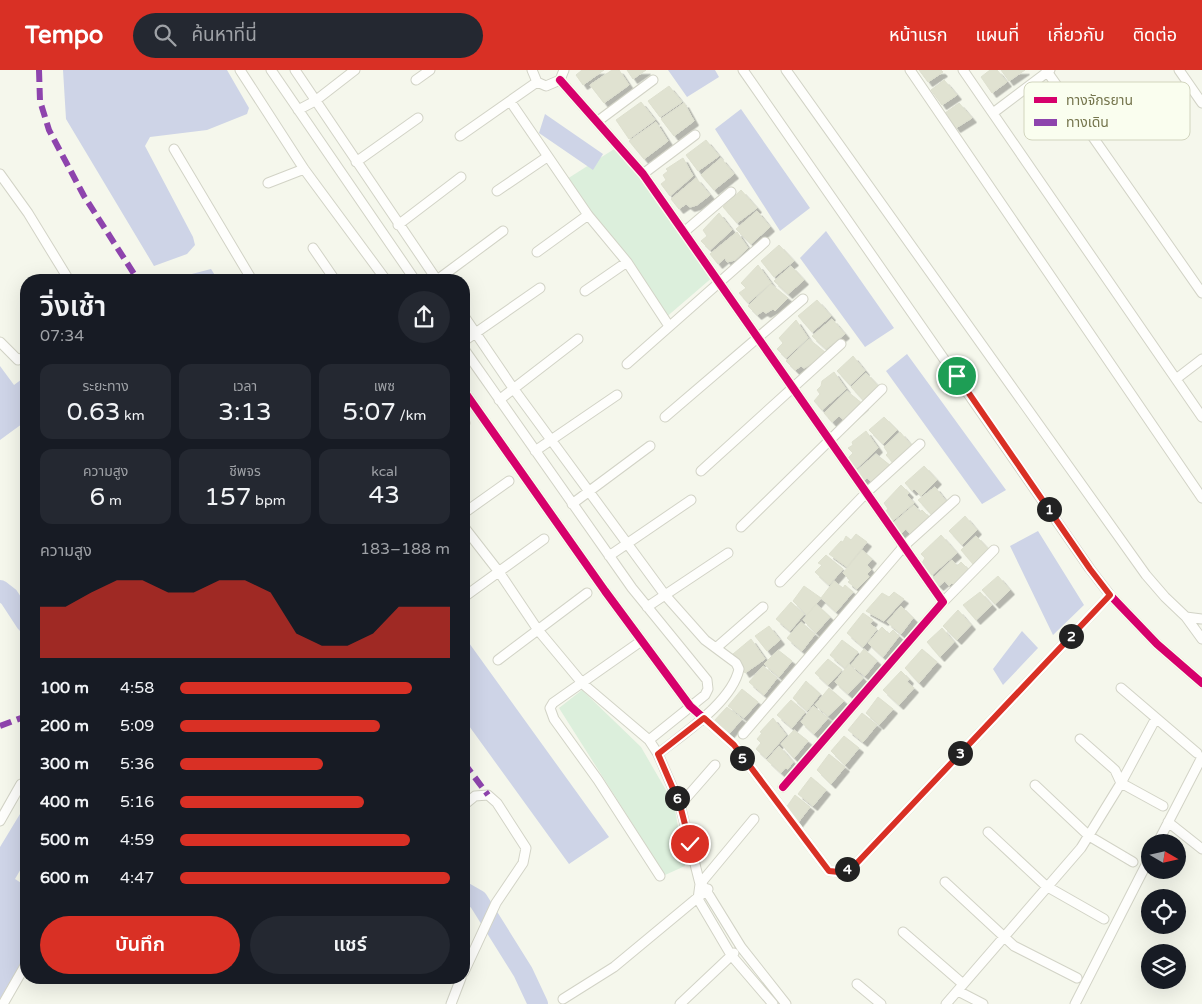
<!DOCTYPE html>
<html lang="th">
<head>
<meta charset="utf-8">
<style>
  body { margin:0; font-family:"Varela Round","Noto Sans Thai",sans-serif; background:#242831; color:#f1f3f6; height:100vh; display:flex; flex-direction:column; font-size:19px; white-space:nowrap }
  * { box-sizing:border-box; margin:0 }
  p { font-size:16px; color:#9ea1a6 }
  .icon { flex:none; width:28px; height:28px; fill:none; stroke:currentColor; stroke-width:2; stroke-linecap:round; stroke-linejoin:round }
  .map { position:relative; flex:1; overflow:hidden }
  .drawer { position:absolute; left:20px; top:204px; width:450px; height:710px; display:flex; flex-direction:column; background:#171b24; border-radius:20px; box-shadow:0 5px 20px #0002 }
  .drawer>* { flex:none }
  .needle { width:32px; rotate:99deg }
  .fabs { position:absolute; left:1141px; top:764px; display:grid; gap:10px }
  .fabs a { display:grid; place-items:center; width:45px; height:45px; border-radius:50%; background:#171b24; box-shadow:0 5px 20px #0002; font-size:25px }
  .pin { position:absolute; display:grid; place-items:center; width:42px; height:42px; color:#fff; margin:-21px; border:2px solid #fff; border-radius:50%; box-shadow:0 1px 5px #0007 }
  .km { position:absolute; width:25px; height:25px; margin:-12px; border-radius:50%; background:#222; color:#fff; font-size:14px; line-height:25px; text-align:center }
  .round { display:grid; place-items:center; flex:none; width:52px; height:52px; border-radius:26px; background:#242831 }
  .overview { display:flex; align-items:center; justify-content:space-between; height:85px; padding:0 20px }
  h1 { font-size:28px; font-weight:600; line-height:38px }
  .stats { display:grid; grid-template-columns:repeat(3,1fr); gap:8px; height:85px; padding:5px 20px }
  .stats div { display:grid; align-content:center; border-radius:12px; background:#242831; text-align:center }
  .stats b { font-size:25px; font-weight:600 }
  .stats small { font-size:14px; font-weight:400 }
  .stats p { font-size:14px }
  .chart { height:140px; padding:10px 20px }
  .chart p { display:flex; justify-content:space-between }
  .chart svg { width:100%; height:90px; margin-top:5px; fill:#d93025; opacity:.7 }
  .action { display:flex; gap:10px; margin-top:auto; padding:10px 20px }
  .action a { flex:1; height:58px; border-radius:30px; background:#d93025; color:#fff; font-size:20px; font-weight:600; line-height:58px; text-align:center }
  .action a+a { background:#242831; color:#f1f3f6 }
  ul { padding:0 20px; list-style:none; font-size:16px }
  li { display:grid; grid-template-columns:80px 60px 1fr; align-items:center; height:38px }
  li i { height:12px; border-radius:6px; background:#d93025 }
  header { display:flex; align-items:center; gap:30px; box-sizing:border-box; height:70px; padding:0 25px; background:#d93025; color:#fff }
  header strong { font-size:24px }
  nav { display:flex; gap:28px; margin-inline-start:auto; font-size:18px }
  .search { width:350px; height:45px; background:#242831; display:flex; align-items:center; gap:12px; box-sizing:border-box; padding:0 18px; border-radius:28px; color:#9ea1a6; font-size:19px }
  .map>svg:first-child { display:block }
</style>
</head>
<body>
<header>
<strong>Tempo</strong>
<div class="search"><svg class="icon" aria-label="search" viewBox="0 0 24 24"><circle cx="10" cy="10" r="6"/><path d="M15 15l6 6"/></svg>ค้นหาที่นี่</div>
<nav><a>หน้าแรก</a><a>แผนที่</a><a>เกี่ยวกับ</a><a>ติดต่อ</a></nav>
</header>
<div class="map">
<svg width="1202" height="934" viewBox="0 0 1202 934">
  <defs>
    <filter id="shadow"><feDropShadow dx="4.5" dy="4.5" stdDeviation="0" flood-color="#0004"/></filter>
  </defs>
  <rect width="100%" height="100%" fill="#f5f7ec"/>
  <!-- green -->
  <path fill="#dcefdc" d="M 619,76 L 714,206 L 664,249 L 567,109 Z
    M 582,620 L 641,677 L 674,734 L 685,796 L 665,805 L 559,638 Z"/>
  <!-- water -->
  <path fill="#ced4e7" d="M 63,0 L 227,0 L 249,38 L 247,44 L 207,60 L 150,67 L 145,76 L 193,167 L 195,175 L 187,184 L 154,196 L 66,49 Z
    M 668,0 L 715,0 L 719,7 L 687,27 Z
    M 741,39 L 810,138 L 780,161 L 715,59 Z
    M 545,44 L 603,84 L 593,100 L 539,63 Z
    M 826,161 L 894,258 L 865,277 L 800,188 Z
    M 211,199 L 218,210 L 181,210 L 188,205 Z
    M 907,284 L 1006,420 L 982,434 L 886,301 Z
    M 0,296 L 14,315 L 26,306 L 26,351 L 0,370 Z
    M 1038,461 L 1084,535 L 1053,565 L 1010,476 Z
    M 1022,561 L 1038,578 L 1003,615 L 993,599 Z
    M 464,566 L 609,767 L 569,794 L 464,649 Z
    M 20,744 L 26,747 L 26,790 L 15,809 L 26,816 L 26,885 L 0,929 L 0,777 Z"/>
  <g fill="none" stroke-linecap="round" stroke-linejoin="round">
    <!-- river -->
    <path stroke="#ced4e7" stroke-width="20" d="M 0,520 L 9,527 L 26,553
      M 464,822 L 478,830 L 523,902 L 538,934"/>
  </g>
  <!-- building -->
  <path fill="#e0e2d1" stroke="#dee0cf" filter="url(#shadow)" d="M 582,0 L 604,0 L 583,15 L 576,5 Z
    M 612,0 L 619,0 L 629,15 L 604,33 L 590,15 Z
    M 627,0 L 646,0 L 633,9 Z
    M 919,0 L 941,0 L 943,2 L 928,12 Z
    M 990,0 L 997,0 L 1007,12 L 992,23 L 981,7 Z
    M 1001,0 L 1025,0 L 1009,11 Z
    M 944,10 L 957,25 L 942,35 L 931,20 Z
    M 669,16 L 682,32 L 660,47 L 648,31 Z
    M 641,32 L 655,50 L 629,69 L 616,50 Z
    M 684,33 L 694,51 L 674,66 L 661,49 Z
    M 959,33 L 972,48 L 956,58 L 945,43 Z
    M 656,52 L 668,71 L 644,89 L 629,71 Z
    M 706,70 L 719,86 L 698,101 L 686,85 Z
    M 683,88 L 693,106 L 670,126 L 661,114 L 666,110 L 663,105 L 668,101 L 666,99 Z
    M 721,88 L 734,104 L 714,120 L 701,105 Z
    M 696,108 L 710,125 L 697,135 L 690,137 L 686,134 L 679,139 L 671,129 Z
    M 741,120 L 757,138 L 737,153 L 723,137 Z
    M 757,141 L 770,157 L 751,174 L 736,159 Z
    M 719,143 L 732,160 L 710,180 L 701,171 L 707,166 L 703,160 Z
    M 737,162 L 748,178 L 735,190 L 727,192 L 725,188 L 718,194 L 710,184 Z
    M 779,175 L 794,191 L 774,207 L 761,191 Z
    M 758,195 L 771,213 L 748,233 L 739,223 L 746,218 L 741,213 Z
    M 791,196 L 804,210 L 788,224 L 774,211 Z
    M 771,214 L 788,228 L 775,241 L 773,239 L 766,243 L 763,241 L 757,245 L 748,236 Z
    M 817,230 L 831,246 L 812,262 L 798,246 Z
    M 832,249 L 845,264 L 826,279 L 812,266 Z
    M 796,250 L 808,268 L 786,288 L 777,279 L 783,273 L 779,268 Z
    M 809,269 L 826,283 L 812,296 L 811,294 L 804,298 L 801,296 L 795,300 L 786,291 Z
    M 853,286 L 865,301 L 850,315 L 837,301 Z
    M 834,302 L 846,319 L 822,340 L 814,331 L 820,324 L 817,320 L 821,316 L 822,311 Z
    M 866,303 L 879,317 L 864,331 L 851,317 Z
    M 847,321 L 864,335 L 849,348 L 848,346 L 844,350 L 839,346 L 832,352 L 824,343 Z
    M 884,347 L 897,360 L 883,374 L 869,360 Z
    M 866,361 L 878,378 L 856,399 L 847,389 L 853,383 L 848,378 L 853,375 L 852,372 Z
    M 900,362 L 912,376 L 893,393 L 886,385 L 888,383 L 884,377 Z
    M 876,384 L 891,396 L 878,409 L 876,407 L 872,412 L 867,408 L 862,413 L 853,404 Z
    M 924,396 L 937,410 L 921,426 L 914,419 L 912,421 L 905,413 Z
    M 901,415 L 909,423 L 907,425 L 914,433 L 890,453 L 883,443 L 888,439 L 884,433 Z
    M 935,417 L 946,431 L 932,445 L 918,430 Z
    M 914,435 L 920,442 L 922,440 L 930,448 L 911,465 L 906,459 L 900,465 L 892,454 Z
    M 965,446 L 977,460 L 962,475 L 949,461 Z
    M 856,464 L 867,472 L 847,497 L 829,484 L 841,471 L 843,472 L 846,466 L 851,470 Z
    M 941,465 L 957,483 L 932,505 L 922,493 L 925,488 L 921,484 Z
    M 976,466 L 989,480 L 973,494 L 961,480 Z
    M 862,480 L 872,489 L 867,495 L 871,500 L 867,504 L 869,507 L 857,519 L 848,512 L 850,510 L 843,503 Z
    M 826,485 L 843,499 L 829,515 L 815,502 L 822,495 L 818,493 Z
    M 952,490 L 957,496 L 961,492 L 970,501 L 954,515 L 952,513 L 949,516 L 945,511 L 939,516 L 932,509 Z
    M 998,506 L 1010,520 L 995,534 L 982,520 Z
    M 834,511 L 843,518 L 845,515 L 853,522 L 836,542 L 821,528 Z
    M 804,516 L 821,528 L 807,545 L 793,531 Z
    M 894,522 L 904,529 L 884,551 L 866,541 L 882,523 L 889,527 Z
    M 980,522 L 992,535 L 976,550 L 963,535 Z
    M 791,532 L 804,544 L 790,561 L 776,549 Z
    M 816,534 L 830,547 L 816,563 L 803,550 Z
    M 901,536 L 913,548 L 901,564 L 887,552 Z
    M 958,540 L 971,555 L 957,570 L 943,556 Z
    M 863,543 L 873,550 L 870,554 L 877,559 L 863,577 L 847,563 Z
    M 801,552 L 815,564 L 802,581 L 787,568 Z
    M 769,556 L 780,570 L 767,581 L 755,566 Z
    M 882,557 L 889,564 L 893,560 L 899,566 L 883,587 L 868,573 Z
    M 942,558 L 954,572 L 940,587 L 927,572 Z
    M 751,569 L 765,589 L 745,603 L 733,584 Z
    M 842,570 L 858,582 L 845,598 L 830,585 Z
    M 864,579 L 877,591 L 865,606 L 851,595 Z
    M 922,579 L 937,592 L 919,613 L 905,598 Z
    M 778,580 L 792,591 L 779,607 L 764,594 Z
    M 828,589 L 842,600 L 828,615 L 815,603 Z
    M 849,594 L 863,608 L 848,624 L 835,612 Z
    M 763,596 L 777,608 L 764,625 L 749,612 Z
    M 901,601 L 909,609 L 907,612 L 914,618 L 899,635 L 883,620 Z
    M 806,611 L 820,624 L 807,641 L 793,628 Z
    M 829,618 L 844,631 L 828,646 L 815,635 Z
    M 742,619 L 758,632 L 744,648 L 728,636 Z
    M 878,627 L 893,639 L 879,655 L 866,643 Z
    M 791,630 L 805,642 L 792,658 L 777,645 Z
    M 813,636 L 828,648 L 814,664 L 801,652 Z
    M 727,637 L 742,649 L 728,665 L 713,652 Z
    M 862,643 L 877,655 L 863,672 L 848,660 Z
    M 773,648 L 786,665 L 766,688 L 756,679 L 761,673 L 757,669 L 762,663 L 760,662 Z
    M 794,660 L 808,671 L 794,688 L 781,674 Z
    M 844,666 L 859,678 L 845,695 L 831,681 Z
    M 779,676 L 793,692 L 788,699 L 785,698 L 781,703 L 767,690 Z
    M 829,684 L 845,697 L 831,714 L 817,700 Z
    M 811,707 L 826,720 L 813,736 L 798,724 Z
    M 795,725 L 810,737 L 797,754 L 783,742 Z"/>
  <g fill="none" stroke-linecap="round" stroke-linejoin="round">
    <!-- minor casing -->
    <g stroke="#d2d3c6" stroke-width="11">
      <path id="minor" d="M 240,0 L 304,99 L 386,210
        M 271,0 L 415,210
        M 295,0 L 437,210
        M 532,0 L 537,12 L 546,16 L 560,10 L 564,0
        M 743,0 L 1090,499 L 1110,525
        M 786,0 L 1146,505 L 1165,527 L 1186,547 L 1202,569
        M 910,0 L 1202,428
        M 963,0 L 1202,347
        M 1046,0 L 1202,223
        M 1179,0 L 1202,33
        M 416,10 L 430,0
        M 560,10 L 643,104 L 943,532 L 783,717
        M 510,31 L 588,145 L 627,192 L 669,256
        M 298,40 L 315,31 L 355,0
        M 993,43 L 1050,0
        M 598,51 L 653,10
        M 460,66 L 537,12
        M 174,79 L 252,210
        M 356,92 L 418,48
        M 0,104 L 28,143 L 69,210
        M 643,104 L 695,65
        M 268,113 L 304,99
        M 497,121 L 547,87
        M 398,155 L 461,107
        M 684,162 L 731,122
        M 313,178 L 335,210
        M 537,182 L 588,145
        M 437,210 L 503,161
        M 585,221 L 627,192
        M 464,246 L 513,318 L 665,525 L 705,570 L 736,593 L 739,599 C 732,632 684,663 658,684
        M 464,271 L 540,218
        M 0,272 L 18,290 L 26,286
        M 464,279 L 632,518 L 707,610 L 708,619 L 705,625 L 649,670
        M 627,294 L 765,172
        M 1176,309 L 1202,289
        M 464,321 L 605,521 L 690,636 L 734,675 L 829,801 L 839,802 L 857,793 L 1110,525 L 1157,574 L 1202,613
        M 499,330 L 578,269
        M 665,347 L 803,229
        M 464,354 L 465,353
        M 535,381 L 617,325
        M 701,401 L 841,274
        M 572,434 L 650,376
        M 464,443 L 509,411
        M 464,457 L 499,502 L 538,560 L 583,614 L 649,670 L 658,684 L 680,735 L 700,814 L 698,829 L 731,885 L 773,934
        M 741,457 L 882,319
        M 609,486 L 691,430
        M 780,512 L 866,423 L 920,374
        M 464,527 L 544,469
        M 943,532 L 994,480
        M 647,537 L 728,483
        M 1186,547 L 1202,549
        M 637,574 L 553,633 L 550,638 L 554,649 L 598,710 L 660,806
        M 716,578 L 763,537
        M 498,590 L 587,523
        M 1121,618 L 1197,683
        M 743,664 L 904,476 L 955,430
        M 1080,669 L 1115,700 L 1121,713 L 1163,736
        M 1035,715 L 1089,766 L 1133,792
        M 464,735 L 475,726 L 488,725 L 497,733 L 526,778 L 523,793 L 496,833 L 464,902
        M 680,735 L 715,695
        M 0,751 L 21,714 L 26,719
        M 1168,752 L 1202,779
        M 988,762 L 1046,816 L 1104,849
        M 1158,772 L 1202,687
        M 945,812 L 1014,876 L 1077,908
        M 700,814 L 754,749
        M 704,817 L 741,877 L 786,934
        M 903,862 L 963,914
        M 857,914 L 881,934
        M 958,921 L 983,934
        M 563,929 L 614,897 L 708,819
        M 3,934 L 26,894
        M 451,934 L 461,908
        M 680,934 L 734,883
        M 946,934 L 1081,778 L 1121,713 L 1156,648
        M 1075,934 L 1150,787"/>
    </g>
    <!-- minor -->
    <use href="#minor" stroke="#fefefc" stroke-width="9"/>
    <!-- quiet -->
    <path stroke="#8e44ad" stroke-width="6" stroke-dasharray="12 6" stroke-linecap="butt" d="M 39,0 L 40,31 L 49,60 L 84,126 L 138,210
      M 0,656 L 21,648
      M 464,693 L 488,725"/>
    <!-- cycleway casing -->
    <g stroke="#fafeef" stroke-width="11">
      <path id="cycleway" d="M 560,10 L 643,104 L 943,532 L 783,717
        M 464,321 L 605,521 L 690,636 L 734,675 L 829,801 L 839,802 L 857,793 L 1110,525 L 1157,574 L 1202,613"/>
    </g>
    <!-- cycleway -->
    <use href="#cycleway" stroke="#d6006c" stroke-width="8"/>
  </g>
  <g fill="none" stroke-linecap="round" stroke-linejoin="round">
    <!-- route casing -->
    <g stroke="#fff" stroke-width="10">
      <path id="route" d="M 690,774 L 680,735 L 658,684 L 704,648 L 734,675 L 829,801 L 839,802 L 857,793 L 1110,525 L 1090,499 L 957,306"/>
    </g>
    <!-- route -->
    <use href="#route" stroke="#d93025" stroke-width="6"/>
  </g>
  <!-- legend -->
  <rect x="1024" y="12" width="166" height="58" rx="8" fill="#fafeef" stroke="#d2d5be" stroke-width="1"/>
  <rect x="1034" y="27" width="23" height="6" fill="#d6006c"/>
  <rect x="1034" y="49" width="23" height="7" fill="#8e44ad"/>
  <g font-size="14" fill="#75754d">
    <text x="1066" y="35">ทางจักรยาน</text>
    <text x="1066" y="57">ทางเดิน</text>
  </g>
</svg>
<div class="fabs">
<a><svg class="needle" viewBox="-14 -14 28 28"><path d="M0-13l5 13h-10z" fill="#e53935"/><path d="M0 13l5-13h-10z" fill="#9ea1a6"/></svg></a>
<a><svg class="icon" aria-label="locate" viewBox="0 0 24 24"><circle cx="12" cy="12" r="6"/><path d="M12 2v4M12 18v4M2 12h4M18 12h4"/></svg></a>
<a><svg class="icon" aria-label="layers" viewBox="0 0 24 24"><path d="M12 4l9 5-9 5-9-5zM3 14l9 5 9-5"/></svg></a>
</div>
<div class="pin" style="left:957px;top:306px;background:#1e9e55"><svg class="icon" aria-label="arrive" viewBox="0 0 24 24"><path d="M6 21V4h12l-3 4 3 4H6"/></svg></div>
<div class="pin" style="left:690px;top:774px;background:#d93025"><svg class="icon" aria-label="check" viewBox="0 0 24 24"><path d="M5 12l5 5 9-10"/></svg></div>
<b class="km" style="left:1049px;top:439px">1</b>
<b class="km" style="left:1071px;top:566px">2</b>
<b class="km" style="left:960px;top:683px">3</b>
<b class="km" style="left:847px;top:799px">4</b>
<b class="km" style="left:742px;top:688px">5</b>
<b class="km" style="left:677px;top:728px">6</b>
<section class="drawer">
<div class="overview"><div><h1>วิ่งเช้า</h1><p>07:34</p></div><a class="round"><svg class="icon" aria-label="share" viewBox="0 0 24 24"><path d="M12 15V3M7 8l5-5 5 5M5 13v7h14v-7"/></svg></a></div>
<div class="stats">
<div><p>ระยะทาง</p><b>0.63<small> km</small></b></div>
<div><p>เวลา</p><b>3:13</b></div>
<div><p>เพซ</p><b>5:07<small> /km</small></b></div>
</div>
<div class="stats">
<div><p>ความสูง</p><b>6<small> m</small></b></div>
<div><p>ชีพจร</p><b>157<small> bpm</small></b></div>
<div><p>kcal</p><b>43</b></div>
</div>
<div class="chart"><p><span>ความสูง</span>183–188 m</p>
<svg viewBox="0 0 160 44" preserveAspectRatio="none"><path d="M0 44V19L10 19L20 12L30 6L40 6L50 12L60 12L70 6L80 6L90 12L100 32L110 38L120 38L130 32L140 19L150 19L160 19V44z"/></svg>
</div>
<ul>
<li><b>100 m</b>4:58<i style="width:86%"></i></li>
<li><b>200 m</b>5:09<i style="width:74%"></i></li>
<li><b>300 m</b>5:36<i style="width:53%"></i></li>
<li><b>400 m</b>5:16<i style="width:68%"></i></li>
<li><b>500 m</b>4:59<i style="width:85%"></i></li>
<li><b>600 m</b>4:47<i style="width:100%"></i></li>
</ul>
<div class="action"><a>บันทึก</a><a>แชร์</a></div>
</section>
</div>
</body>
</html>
